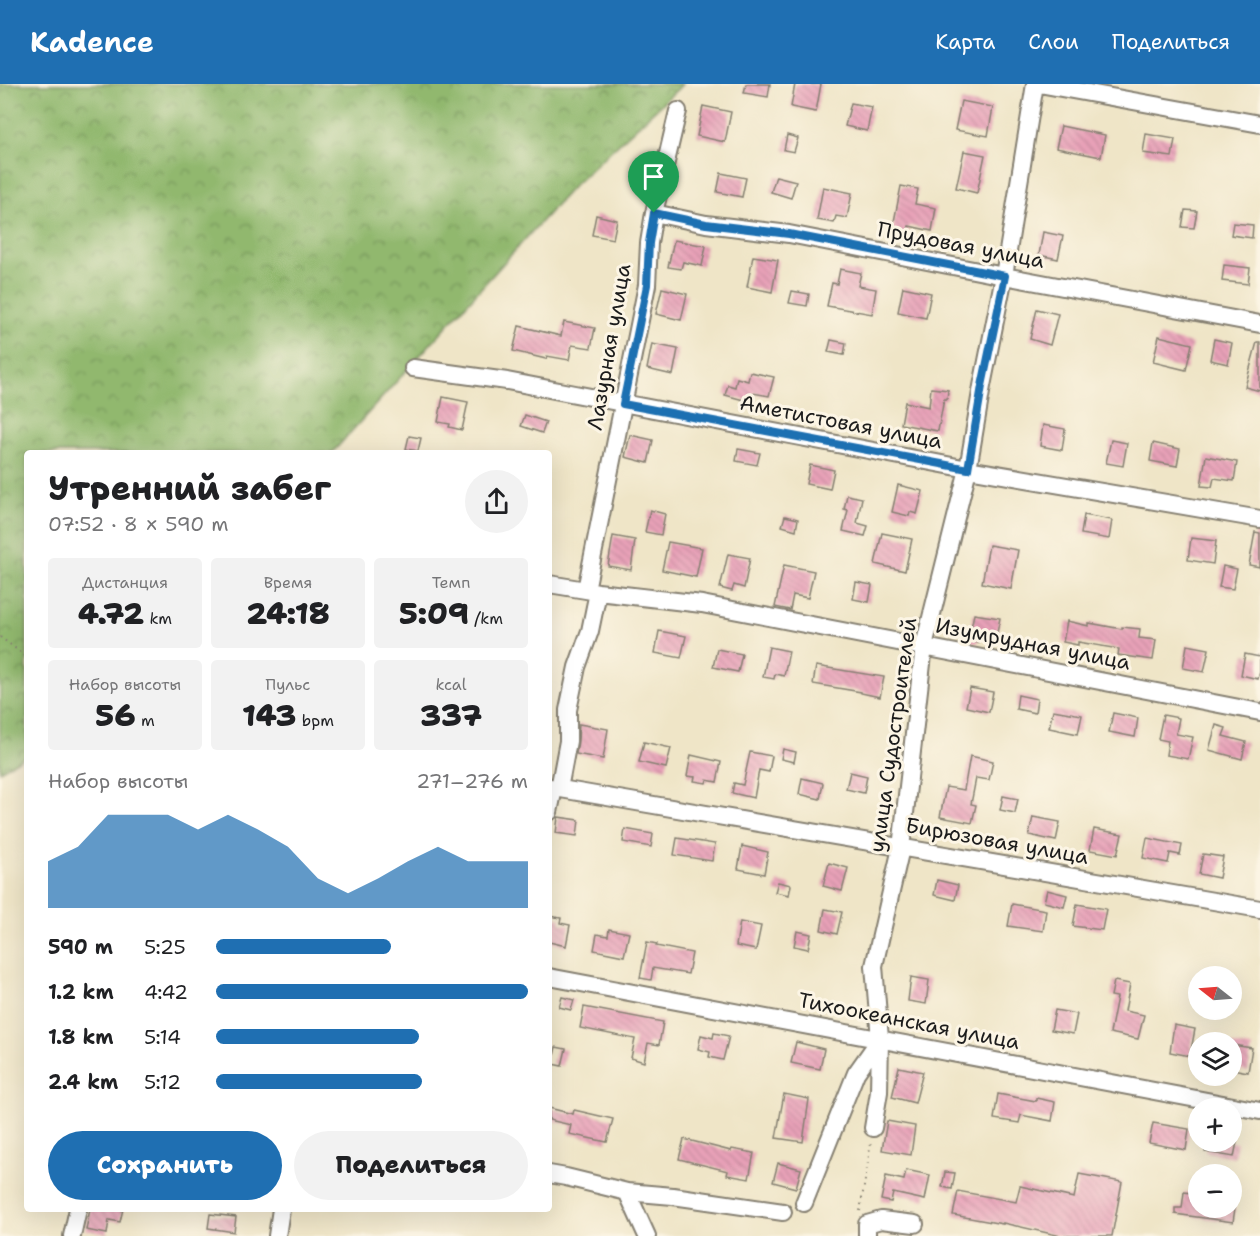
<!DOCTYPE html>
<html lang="ru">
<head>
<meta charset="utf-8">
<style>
  body { margin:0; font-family:"Shantell Sans",sans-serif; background:#f2f2f2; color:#202124; height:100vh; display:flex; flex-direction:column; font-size:22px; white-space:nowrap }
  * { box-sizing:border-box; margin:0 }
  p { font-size:20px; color:#757577 }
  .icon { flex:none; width:33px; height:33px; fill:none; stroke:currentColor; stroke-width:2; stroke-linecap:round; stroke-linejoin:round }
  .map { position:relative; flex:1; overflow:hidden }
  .side { position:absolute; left:24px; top:366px; width:528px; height:762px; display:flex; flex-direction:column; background:#fff; border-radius:6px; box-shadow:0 6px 24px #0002 }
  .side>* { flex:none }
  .needle { width:39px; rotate:287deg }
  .tools { position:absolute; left:1188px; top:882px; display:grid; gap:12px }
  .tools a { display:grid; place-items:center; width:54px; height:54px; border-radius:50%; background:#fff; box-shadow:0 6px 24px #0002; font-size:30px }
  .pin { position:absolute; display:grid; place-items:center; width:51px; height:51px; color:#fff; margin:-62px -26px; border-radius:50% 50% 50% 0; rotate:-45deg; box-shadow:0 0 6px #0007 }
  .pin .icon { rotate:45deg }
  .round { display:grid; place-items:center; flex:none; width:63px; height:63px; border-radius:32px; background:#f2f2f2 }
  .head { display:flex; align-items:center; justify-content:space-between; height:102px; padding:0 24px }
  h1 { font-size:33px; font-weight:800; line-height:45px }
  .figures { display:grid; grid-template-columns:repeat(3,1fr); gap:9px; height:102px; padding:6px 24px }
  .figures div { display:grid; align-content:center; border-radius:6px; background:#f2f2f2; text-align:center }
  .figures b { font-size:30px; font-weight:800 }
  .figures small { font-size:16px; font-weight:400 }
  .figures p { font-size:16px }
  .chart { height:168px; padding:12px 24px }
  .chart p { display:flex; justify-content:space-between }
  .chart svg { width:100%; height:108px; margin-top:6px; fill:#1f6fb2; opacity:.7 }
  .button { display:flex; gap:12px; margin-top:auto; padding:12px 24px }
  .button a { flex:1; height:69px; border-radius:36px; background:#1f6fb2; color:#fff; font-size:24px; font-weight:800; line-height:69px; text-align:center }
  .button a+a { background:#f2f2f2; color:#202124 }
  ul { padding:0 24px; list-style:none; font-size:20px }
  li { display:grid; grid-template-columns:96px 72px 1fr; align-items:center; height:45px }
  li i { height:15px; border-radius:8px; background:#1f6fb2 }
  header { display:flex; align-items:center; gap:36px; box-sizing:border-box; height:84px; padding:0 30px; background:#1f6fb2; color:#fff }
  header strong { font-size:28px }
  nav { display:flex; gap:33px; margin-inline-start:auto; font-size:21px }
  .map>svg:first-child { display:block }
</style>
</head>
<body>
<header>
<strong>Kadence</strong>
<nav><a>Карта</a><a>Слои</a><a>Поделиться</a></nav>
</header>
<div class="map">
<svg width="1260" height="1152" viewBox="0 0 1260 1152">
  <defs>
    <pattern id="forest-crowns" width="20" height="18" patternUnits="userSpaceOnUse" patternTransform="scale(1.5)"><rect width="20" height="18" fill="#91b86e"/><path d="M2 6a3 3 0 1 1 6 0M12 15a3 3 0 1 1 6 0" fill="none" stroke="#76955a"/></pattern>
    <pattern id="building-back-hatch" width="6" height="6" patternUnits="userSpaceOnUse" patternTransform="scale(1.5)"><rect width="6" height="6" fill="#e8a1b8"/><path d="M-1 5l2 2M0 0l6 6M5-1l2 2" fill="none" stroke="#c68a9e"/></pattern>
  </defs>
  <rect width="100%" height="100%" fill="#fcf5e5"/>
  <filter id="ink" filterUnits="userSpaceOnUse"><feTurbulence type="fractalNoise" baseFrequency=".0167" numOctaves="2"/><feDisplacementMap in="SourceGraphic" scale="12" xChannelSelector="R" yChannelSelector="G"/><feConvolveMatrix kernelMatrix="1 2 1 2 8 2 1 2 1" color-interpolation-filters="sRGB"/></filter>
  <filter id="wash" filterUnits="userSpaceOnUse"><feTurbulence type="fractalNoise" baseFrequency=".008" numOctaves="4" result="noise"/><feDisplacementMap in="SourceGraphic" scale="24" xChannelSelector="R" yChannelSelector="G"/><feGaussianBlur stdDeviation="1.35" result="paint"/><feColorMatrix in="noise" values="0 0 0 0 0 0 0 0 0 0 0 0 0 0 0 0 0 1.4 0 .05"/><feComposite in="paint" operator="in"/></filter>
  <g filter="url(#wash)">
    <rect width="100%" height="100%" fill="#efe5c7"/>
    <!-- forest -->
    <path fill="url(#forest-crowns)" stroke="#566a45" stroke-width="1.5" d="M 0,0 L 683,0 L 575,100 L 332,369 L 27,369 L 27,671 L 0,687 Z"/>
    <g id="blocks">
      <!-- building -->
      <path fill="url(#building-back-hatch)" d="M 746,0 L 770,0 L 768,13 L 744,9 Z
        M 795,0 L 821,0 L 816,28 L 791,23 Z
        M 961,17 L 993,23 L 988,52 L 955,46 Z
        M 851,19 L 872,23 L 867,47 L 845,42 Z
        M 703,22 L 731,28 L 725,58 L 697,52 Z
        M 1061,42 L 1105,51 L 1101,73 L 1056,64 Z
        M 1146,50 L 1175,55 L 1172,73 L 1143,69 Z
        M 787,51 L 798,54 L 794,68 L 784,66 Z
        M 964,67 L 985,71 L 977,109 L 956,104 Z
        M 721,89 L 746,94 L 742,113 L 717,108 Z
        M 776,92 L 796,97 L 791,114 L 771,108 Z
        M 901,102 L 918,105 L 915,120 L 936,124 L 932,147 L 909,142 L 907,156 L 891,153 Z
        M 823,103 L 852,109 L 847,134 L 836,132 L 834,139 L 817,136 Z
        M 1185,126 L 1197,127 L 1194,144 L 1182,143 Z
        M 596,131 L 617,136 L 613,155 L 592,151 Z
        M 1233,139 L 1253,141 L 1252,154 L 1231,151 Z
        M 1043,148 L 1063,152 L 1058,175 L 1039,171 Z
        M 674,156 L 706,162 L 702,182 L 683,178 L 681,185 L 668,183 Z
        M 753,172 L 778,176 L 772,208 L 747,203 Z
        M 1224,181 L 1250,184 L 1248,200 L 1222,197 Z
        M 840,185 L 861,189 L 858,202 L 876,205 L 872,230 L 827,222 L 832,199 L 837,200 Z
        M 903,203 L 931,209 L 926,234 L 898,228 Z
        M 662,204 L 687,210 L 681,236 L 656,230 Z
        M 792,207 L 809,210 L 807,222 L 789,219 Z
        M 1037,225 L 1058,230 L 1050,261 L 1030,255 Z
        M 564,238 L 595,244 L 591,264 L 572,261 L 569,276 L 547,272 L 546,275 L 513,267 L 519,242 L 561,252 Z
        M 1159,252 L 1192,260 L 1186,286 L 1153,278 Z
        M 1214,255 L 1232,259 L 1228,280 L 1210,276 Z
        M 831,256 L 846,259 L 844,271 L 828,268 Z
        M 1257,258 L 1260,258 L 1260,307 L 1245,303 Z
        M 652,260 L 678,265 L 673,291 L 647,285 Z
        M 750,288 L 774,293 L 769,312 L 753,309 L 751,318 L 725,311 L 728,301 L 735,303 L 737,294 L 748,297 Z
        M 931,304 L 948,306 L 947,315 L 944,315 L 938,347 L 901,340 L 905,318 L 929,323 Z
        M 443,313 L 468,318 L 462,346 L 449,343 L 450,340 L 438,338 Z
        M 525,331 L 546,338 L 542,349 L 521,342 Z
        M 1043,341 L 1065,345 L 1062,366 L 1040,362 Z
        M 630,351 L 653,356 L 648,379 L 625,373 Z
        M 409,352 L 421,354 L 418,367 L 406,365 Z
        M 1111,356 L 1127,359 L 1123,382 L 1106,379 Z
        M 1153,359 L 1180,365 L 1177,382 L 1150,377 Z
        M 738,365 L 760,369 L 757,381 L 736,377 Z
        M 1206,372 L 1237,378 L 1234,397 L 1214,394 L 1212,403 L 1201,402 Z
        M 810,381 L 834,386 L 830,405 L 806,400 Z
        M 898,401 L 923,407 L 917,430 L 910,428 L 909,432 L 892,428 Z
        M 847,411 L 862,414 L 857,439 L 868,442 L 865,452 L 843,447 L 848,426 L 844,425 Z
        M 650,426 L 665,430 L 661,451 L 645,448 Z
        M 1084,431 L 1112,436 L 1109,455 L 1081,450 Z
        M 785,432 L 798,435 L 796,446 L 782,442 Z
        M 1255,448 L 1260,449 L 1260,483 L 1249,481 Z
        M 882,449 L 912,455 L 905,487 L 875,480 Z
        M 613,452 L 635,456 L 631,486 L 608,482 Z
        M 1191,454 L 1216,457 L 1213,480 L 1188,476 Z
        M 668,458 L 702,464 L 696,493 L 662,486 Z
        M 989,461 L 1018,466 L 1011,505 L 982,499 Z
        M 728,470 L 750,474 L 744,504 L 734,501 L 732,507 L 720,504 Z
        M 784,481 L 814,487 L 808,514 L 793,511 L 790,526 L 775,523 Z
        M 1223,482 L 1237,485 L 1233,505 L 1219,503 Z
        M 856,498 L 872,501 L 869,518 L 853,515 Z
        M 974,530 L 1000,534 L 996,554 L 979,551 L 978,559 L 968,557 Z
        M 1067,537 L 1089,542 L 1089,539 L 1122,545 L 1122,543 L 1140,545 L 1139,554 L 1156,556 L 1153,576 L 1118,571 L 1119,565 L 1078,558 L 1078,561 L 1063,558 Z
        M 659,547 L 686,552 L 681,574 L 655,569 Z
        M 1187,561 L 1209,565 L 1204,588 L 1183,584 Z
        M 769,563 L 789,567 L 784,592 L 775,590 L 774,595 L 763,593 Z
        M 717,565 L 742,570 L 738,588 L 713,583 Z
        M 1245,570 L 1260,573 L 1260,588 L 1258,595 L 1241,591 Z
        M 816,582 L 884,593 L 880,613 L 861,609 L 861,608 L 813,600 Z
        M 970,604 L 993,608 L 989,628 L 966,623 Z
        M 1018,611 L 1037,615 L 1035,629 L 1016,625 Z
        M 1053,626 L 1082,631 L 1078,650 L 1049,644 Z
        M 1113,629 L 1138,634 L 1135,653 L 1109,648 Z
        M 1163,631 L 1179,634 L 1176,650 L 1193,653 L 1188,675 L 1166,671 L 1168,657 L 1158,655 Z
        M 579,640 L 608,645 L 603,675 L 576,670 L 578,657 Z
        M 1216,641 L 1226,644 L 1223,652 L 1246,658 L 1242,675 L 1209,666 Z
        M 644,658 L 671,664 L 666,684 L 639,678 Z
        M 783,665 L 796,668 L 794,678 L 781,675 Z
        M 750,668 L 772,672 L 769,688 L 759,686 L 754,714 L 732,709 L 734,699 L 743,701 Z
        M 691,671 L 721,678 L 717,698 L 707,696 L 706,699 L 694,697 L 695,693 L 687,692 Z
        M 970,672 L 993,677 L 989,696 L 976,694 L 971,720 L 976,721 L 972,739 L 940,733 L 946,703 L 964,706 Z
        M 850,688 L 867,692 L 864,709 L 846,705 Z
        M 802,694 L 823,699 L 820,715 L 799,710 Z
        M 1003,712 L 1018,715 L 1015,729 L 1000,726 Z
        M 558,733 L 579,736 L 577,752 L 556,749 Z
        M 1033,733 L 1060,738 L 1056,757 L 1029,751 Z
        M 625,745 L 653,750 L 651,763 L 623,758 Z
        M 1094,745 L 1122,750 L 1117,771 L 1090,766 Z
        M 677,754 L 715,760 L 712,777 L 674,771 Z
        M 1147,754 L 1182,761 L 1180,771 L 1170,769 L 1168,779 L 1143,774 Z
        M 742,762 L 768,768 L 764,790 L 738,785 Z
        M 1203,770 L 1223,773 L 1219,794 L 1199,790 Z
        M 829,779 L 848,784 L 842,807 L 823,802 Z
        M 937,796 L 958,801 L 955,816 L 934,811 Z
        M 778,798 L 791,801 L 789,811 L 775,808 Z
        M 1047,806 L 1067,811 L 1064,823 L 1044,818 Z
        M 1012,820 L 1046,826 L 1043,847 L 1008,842 Z
        M 1077,820 L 1106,825 L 1102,846 L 1073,842 Z
        M 825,825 L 842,828 L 837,850 L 821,846 Z
        M 549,832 L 561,834 L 560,839 L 570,841 L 566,862 L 549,858 Z
        M 740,838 L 761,842 L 756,866 L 736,862 Z
        M 609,845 L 629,849 L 624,872 L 594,866 L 597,850 L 608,852 Z
        M 797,847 L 811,850 L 808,865 L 794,862 Z
        M 647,858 L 657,860 L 656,862 L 692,869 L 688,890 L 653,884 L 651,896 L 640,894 Z
        M 911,893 L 929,896 L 926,920 L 908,917 Z
        M 1114,897 L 1130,900 L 1125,927 L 1144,931 L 1138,955 L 1110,949 L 1117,913 L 1111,912 Z
        M 562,913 L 574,916 L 571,926 L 559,923 Z
        M 584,923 L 663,938 L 659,961 L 648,959 L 644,978 L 631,974 L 635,955 L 580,944 Z
        M 1055,926 L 1077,930 L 1073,950 L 1051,946 Z
        M 1174,941 L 1195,945 L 1190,972 L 1170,968 Z
        M 714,949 L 729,952 L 723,976 L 709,973 L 710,968 L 698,965 L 701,951 L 713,954 Z
        M 796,958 L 824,965 L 820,985 L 791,979 Z
        M 1232,961 L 1252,964 L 1248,988 L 1232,985 Z
        M 556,963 L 566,965 L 562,982 L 552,980 Z
        M 899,983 L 923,988 L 915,1019 L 892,1013 Z
        M 784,1010 L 809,1015 L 803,1058 L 776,1054 Z
        M 998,1010 L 1036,1017 L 1036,1014 L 1055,1018 L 1052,1037 L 1021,1031 L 1019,1039 L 994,1035 Z
        M 549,1024 L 573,1030 L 574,1026 L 613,1035 L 607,1058 L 569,1050 L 571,1041 L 549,1036 Z
        M 887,1037 L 915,1042 L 911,1071 L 882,1066 Z
        M 1153,1039 L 1189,1045 L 1186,1066 L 1149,1059 Z
        M 684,1055 L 731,1067 L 732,1065 L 754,1069 L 749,1095 L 727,1091 L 728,1087 L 679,1075 Z
        M 1207,1058 L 1237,1058 L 1234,1073 L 1205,1068 Z
        M 778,1079 L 801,1085 L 796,1104 L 773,1098 Z
        M 906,1086 L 930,1091 L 925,1116 L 893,1109 L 891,1118 L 881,1116 L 886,1092 L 904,1096 Z
        M 945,1088 L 955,1089 L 952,1105 L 942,1103 Z
        M 1079,1090 L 1122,1098 L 1112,1152 L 1061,1152 L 1003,1139 L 1003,1140 L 953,1131 L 958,1107 L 1016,1118 L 1020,1102 L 1074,1114 Z
        M 1184,1108 L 1198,1110 L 1198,1124 L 1235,1124 L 1233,1138 L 1175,1130 L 1175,1124 L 1182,1124 Z
        M 90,1125 L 123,1125 L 120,1138 L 109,1136 L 107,1150 L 86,1146 Z
        M 210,1130 L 236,1133 L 234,1148 L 208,1144 Z"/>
    </g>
  </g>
  <g filter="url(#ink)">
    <use href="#blocks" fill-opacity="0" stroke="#868072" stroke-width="1.5"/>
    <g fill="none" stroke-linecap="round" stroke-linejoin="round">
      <!-- minor casing -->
      <g stroke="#868072" stroke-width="20">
        <path id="minor" d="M 1039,0 L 1260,40
          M 654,129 L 706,140 L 789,150 L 1004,192 L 1260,240
          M 413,284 L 507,297 L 968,385 L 1260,435
          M 549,500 L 598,508 L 702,520 L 1260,628
          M 586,506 L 647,201 L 649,159 L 654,129 L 678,27
          M 549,703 L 1260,825
          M 559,705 L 568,657 L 568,626 L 577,583 L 590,547 L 598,508
          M 549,728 L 554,704
          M 549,893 L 1260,1027
          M 873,1044 L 879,1008 L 880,955 L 874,882 L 901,764 L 924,562 L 968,385 L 982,302 L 1004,192 L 1035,0
          M 549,1090 L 566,1093 L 627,1108 L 673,1112 L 783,1128
          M 627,1108 L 647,1152
          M 804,1119 L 856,989 L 880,955
          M 72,1152 L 78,1125
          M 277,1152 L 281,1125
          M 867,1152 L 867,1140 L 881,1136 L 915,1140"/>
      </g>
      <!-- path -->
      <path stroke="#868072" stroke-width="2" stroke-dasharray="1.5 4.5" stroke-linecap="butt" d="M 0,553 L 27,573
        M 860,1127 L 871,1059"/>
      <!-- minor -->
      <use href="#minor" stroke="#fff" stroke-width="16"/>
    </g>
  </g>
  <g fill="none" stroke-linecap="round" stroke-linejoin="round" filter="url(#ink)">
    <!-- route casing -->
    <g stroke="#fff" stroke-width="12">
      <path id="route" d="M 654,129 L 706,140 L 789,150 L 1005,192 L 982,302 L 968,385 L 623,320 L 647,201 L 649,159 Z"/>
    </g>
    <!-- route -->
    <use href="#route" stroke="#1f6fb2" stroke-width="8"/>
  </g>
  <g text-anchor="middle" stroke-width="6" stroke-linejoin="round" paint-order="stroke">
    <!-- street labels -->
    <g font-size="21" fill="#1c1c1c" stroke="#fcf5e5">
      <text transform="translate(961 161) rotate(11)" y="7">Прудовая улица</text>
      <text transform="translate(609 263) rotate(-80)" y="7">Лазурная улица</text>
      <text transform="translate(841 338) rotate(11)" y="7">Аметистовая улица</text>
      <text transform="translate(1033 560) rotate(11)" y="7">Изумрудная улица</text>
      <text transform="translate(893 651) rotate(-82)" y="7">улица Судостроителей</text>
      <text transform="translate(997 757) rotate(10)" y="7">Бирюзовая улица</text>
      <text transform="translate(909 937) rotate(11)" y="7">Тихоокеанская улица</text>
    </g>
  </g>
</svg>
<div class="tools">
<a><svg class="needle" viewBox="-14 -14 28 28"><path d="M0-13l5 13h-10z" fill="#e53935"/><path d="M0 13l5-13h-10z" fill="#757577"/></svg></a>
<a><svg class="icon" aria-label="layers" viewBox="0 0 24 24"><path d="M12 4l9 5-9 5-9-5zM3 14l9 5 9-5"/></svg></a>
<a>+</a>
<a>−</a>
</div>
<div class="pin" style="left:654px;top:129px;background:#1e9e55"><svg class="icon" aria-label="arrive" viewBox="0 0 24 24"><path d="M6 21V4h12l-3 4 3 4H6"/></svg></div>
<section class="side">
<div class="head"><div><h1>Утренний забег</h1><p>07:52 · 8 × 590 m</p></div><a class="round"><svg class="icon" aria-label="share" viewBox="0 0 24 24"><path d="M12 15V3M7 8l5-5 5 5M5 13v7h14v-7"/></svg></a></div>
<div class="figures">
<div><p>Дистанция</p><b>4.72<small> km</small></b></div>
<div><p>Время</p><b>24:18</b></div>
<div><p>Темп</p><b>5:09<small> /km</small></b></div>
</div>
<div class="figures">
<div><p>Набор высоты</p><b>56<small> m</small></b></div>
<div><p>Пульс</p><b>143<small> bpm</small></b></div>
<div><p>kcal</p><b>337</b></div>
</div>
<div class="chart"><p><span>Набор высоты</span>271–276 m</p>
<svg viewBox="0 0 160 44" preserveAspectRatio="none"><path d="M0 44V25L10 19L20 6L30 6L40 6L50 12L60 6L70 12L80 19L90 32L100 38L110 32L120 25L130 19L140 25L150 25L160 25V44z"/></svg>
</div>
<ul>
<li><b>590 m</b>5:25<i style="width:56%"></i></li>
<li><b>1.2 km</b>4:42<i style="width:100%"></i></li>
<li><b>1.8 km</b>5:14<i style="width:65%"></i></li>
<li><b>2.4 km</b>5:12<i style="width:66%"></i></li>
</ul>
<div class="button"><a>Сохранить</a><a>Поделиться</a></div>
</section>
</div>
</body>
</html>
